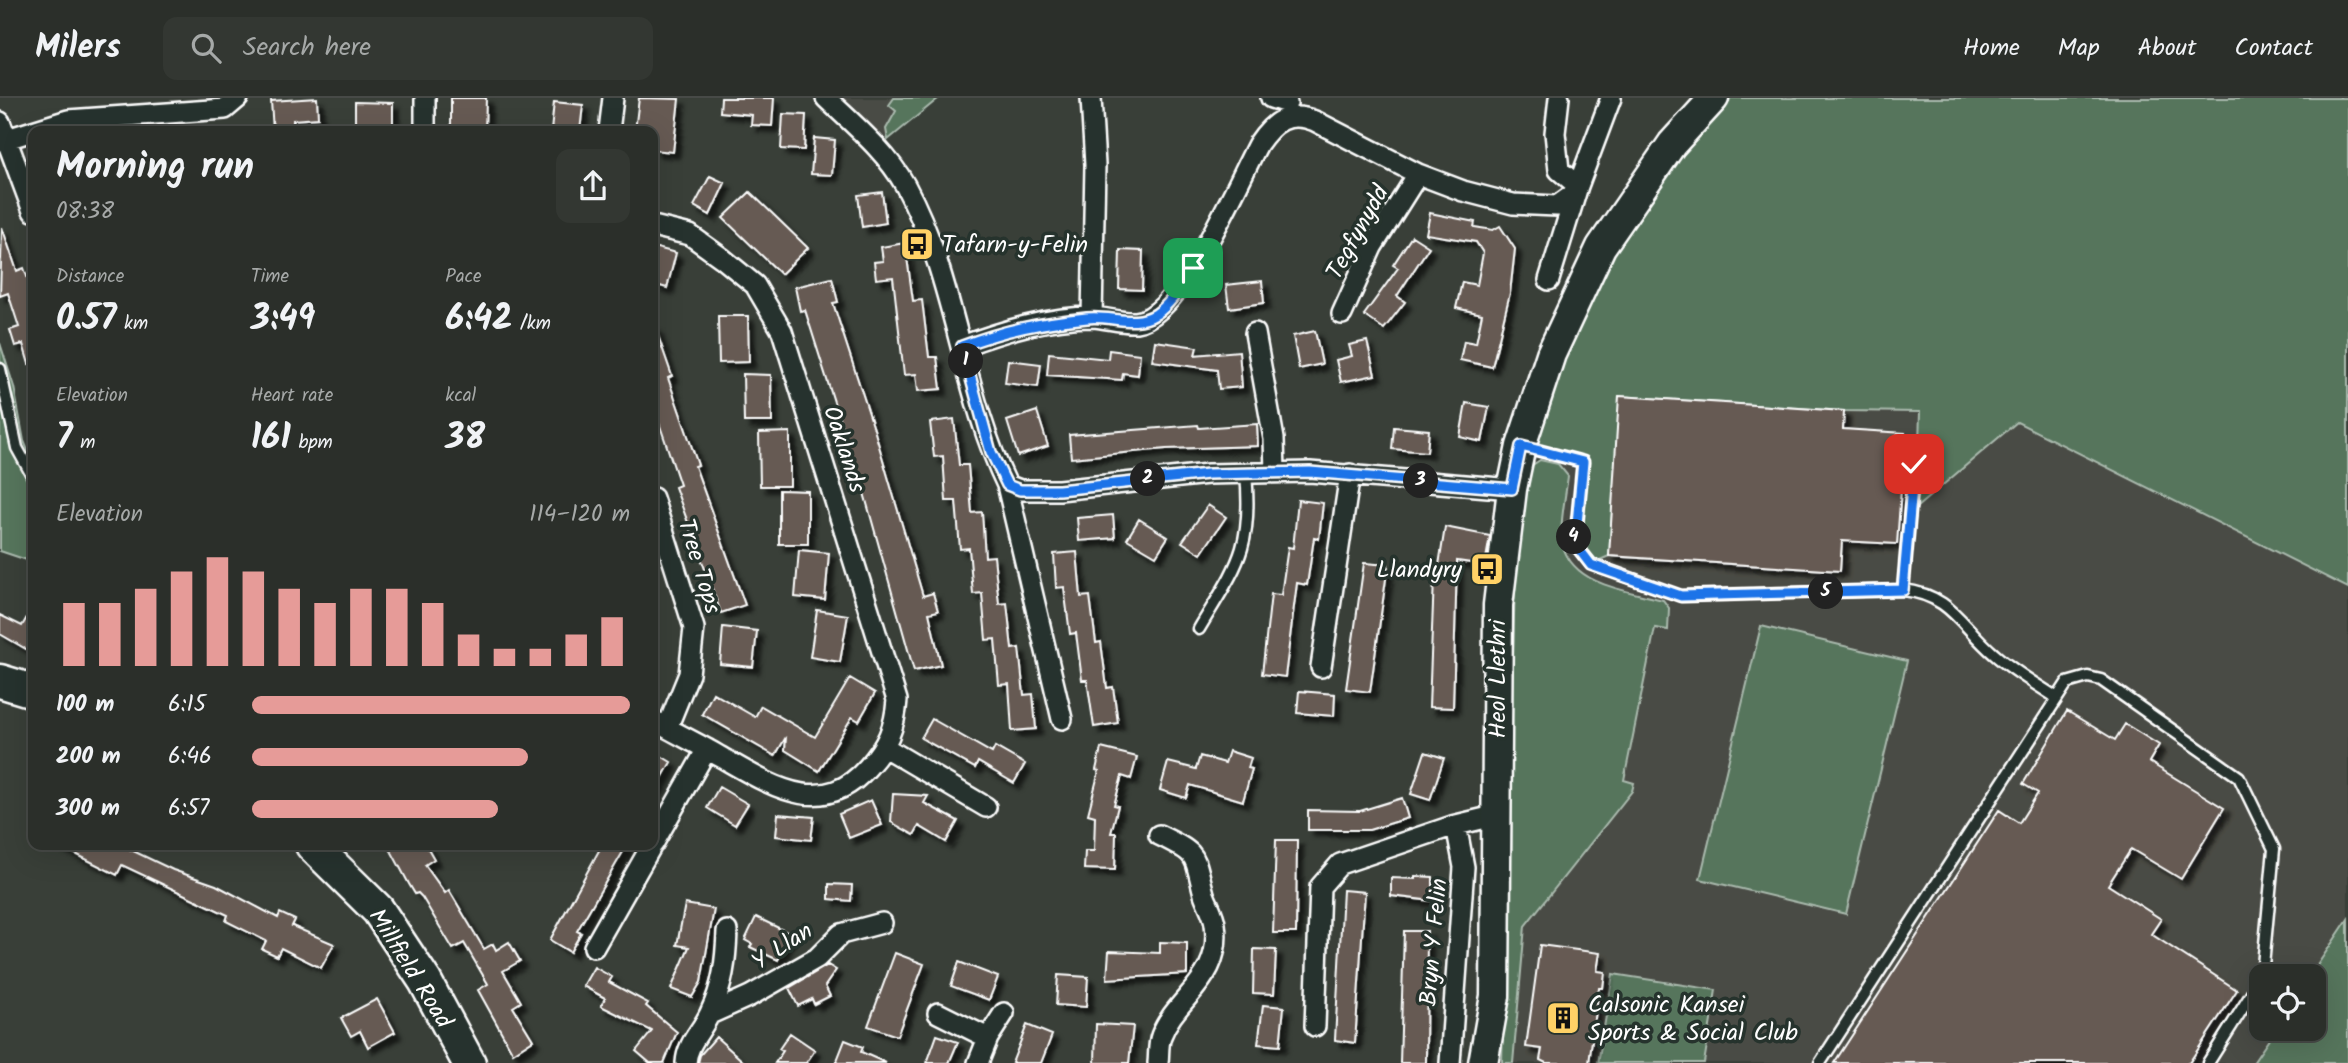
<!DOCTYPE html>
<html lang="en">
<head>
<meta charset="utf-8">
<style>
  body { margin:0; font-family:Kalam,sans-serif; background:#333732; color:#f1f3f6; height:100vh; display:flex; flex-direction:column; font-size:26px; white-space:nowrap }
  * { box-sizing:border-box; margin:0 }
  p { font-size:23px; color:#a6a9a8 }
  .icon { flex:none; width:38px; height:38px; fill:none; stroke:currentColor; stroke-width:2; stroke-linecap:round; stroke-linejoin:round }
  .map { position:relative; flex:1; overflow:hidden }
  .panel { position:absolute; left:28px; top:28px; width:630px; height:724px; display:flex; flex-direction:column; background:#2b2f2a; border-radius:14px; box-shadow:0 7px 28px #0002,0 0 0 2px #474a47 }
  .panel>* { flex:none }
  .tools { position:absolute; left:2249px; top:866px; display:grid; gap:14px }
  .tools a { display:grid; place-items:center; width:77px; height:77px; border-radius:14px; background:#2b2f2a; box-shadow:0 7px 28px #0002,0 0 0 2px #474a47; font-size:35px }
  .pin { position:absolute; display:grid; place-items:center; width:60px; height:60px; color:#fff; margin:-30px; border-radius:14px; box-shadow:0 4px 10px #0006 }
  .km { position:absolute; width:35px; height:35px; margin:-18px; border-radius:50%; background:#222; color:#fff; font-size:19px; line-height:35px; text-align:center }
  .round { display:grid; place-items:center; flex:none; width:74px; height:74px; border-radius:14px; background:#333732 }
  .headline { display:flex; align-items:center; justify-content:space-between; height:119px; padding:0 28px }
  h1 { font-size:38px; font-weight:600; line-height:52px }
  .metrics { display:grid; grid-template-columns:repeat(3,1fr); gap:10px; height:119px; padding:7px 28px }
  .metrics div { display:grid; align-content:center }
  .metrics b { font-size:35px; font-weight:600 }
  .metrics small { font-size:19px; font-weight:400 }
  .metrics p { font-size:19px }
  .chart { height:196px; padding:14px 28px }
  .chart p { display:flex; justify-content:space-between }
  .chart svg { width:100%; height:126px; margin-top:7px; stroke:#e69b98; stroke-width:6 }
  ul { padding:0 28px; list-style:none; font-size:23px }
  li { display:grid; grid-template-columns:112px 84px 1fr; align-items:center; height:52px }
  li i { height:18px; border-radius:9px; background:#e69b98 }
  header { display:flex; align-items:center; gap:42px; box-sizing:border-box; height:98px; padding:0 35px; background:#2b2f2a; border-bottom:2px solid #474a47 }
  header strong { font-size:33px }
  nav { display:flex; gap:38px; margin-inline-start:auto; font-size:24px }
  .search { width:490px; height:63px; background:#333732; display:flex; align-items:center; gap:18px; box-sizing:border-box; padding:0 24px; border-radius:14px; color:#a6a9a8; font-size:26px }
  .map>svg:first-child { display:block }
</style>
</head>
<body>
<header>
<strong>Milers</strong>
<div class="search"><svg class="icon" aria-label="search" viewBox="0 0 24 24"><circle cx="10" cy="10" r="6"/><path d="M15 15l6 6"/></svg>Search here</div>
<nav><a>Home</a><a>Map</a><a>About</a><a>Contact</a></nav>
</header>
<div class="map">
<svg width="2348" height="965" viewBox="0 0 2348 965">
  <defs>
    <filter id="shadow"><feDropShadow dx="6" dy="6" stdDeviation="2" flood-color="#0009"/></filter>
  </defs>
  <rect width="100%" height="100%" fill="#393f38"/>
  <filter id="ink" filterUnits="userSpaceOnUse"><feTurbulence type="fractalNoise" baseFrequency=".0143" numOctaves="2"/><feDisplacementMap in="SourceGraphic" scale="14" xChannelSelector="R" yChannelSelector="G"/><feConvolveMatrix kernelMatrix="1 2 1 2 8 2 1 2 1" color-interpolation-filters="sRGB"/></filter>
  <g filter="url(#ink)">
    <!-- built -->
    <path fill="#4a4b44" d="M 843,0 L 939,0 L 888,42 Z
      M 1577,288 L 1945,291 L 2116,373 L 2348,490 L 2348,821 L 2310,878 L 2261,878 L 2261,931 L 2276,931 L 2253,965 L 1498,965 L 1506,923 L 1513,510 L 1518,469 L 1556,366 Z"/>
    <!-- green -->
    <path fill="#56745c" stroke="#aabaae" stroke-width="2" d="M 894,0 L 939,0 L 888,42 L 886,31 L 896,13 L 889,7 Z
      M 1718,0 L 2348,0 L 2348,490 L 2017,324 L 1917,409 L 1920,314 L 1844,313 L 1620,298 L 1609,458 L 1591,466 L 1575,446 L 1583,364 L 1521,348 L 1601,149 Z
      M 0,245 L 14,289 L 24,343 L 33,365 L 33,464 L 0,453 Z
      M 1540,362 L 1558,366 L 1568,378 C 1566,395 1558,433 1563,448 C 1574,488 1629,493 1663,502 L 1669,510 L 1668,532 L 1655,530 L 1624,682 L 1634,685 L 1632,693 L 1525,828 L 1513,965 L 1502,965 L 1516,443 L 1531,368 Z
      M 1761,528 L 1907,563 L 1846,816 L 1700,781 Z
      M 2348,821 L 2348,965 L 2253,965 L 2276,931 L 2314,931 L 2314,878 L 2310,878 Z
      M 1613,876 L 1716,892 L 1704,965 L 1598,965 Z"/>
    <!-- building -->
    <path fill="#665a52" stroke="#fff" stroke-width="2" filter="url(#shadow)" d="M 317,0 L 318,20 L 293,22 L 293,33 L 273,33 L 271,3 Z
      M 451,0 L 486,0 L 485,33 L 451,33 Z
      M 639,0 L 679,1 L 673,54 L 653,52 L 653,33 L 635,33 Z
      M 721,0 L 774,0 L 772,28 L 751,27 L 752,17 L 720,14 Z
      M 355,4 L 393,5 L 393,27 L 355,26 Z
      M 554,4 L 583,7 L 580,33 L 551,33 Z
      M 783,16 L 806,17 L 804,52 L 781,51 Z
      M 814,40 L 835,42 L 832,77 L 811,76 Z
      M 710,78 L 725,85 L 710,117 L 694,108 Z
      M 750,94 L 808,150 L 781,176 L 723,120 Z
      M 882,94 L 886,125 L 862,129 L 858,97 Z
      M 1430,115 L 1475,124 L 1474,129 L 1493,132 L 1500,128 L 1515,151 L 1510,195 L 1492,269 L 1460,262 L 1464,243 L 1476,245 L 1482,216 L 1456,210 L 1462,184 L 1477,187 L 1483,155 L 1476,144 L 1426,136 Z
      M 2,129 L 17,173 L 24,170 L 33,196 L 33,265 L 29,266 L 23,246 L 15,248 L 10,232 L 19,229 L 8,195 L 0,198 Z
      M 1412,138 L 1429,149 L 1397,198 L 1405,204 L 1384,231 L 1364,217 L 1398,170 L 1393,167 Z
      M 905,145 L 913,203 L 922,202 L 929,259 L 937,259 L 941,291 L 918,293 L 916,276 L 904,277 L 893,179 L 876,181 L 874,164 L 883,163 L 881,149 Z
      M 653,149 L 676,155 L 667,190 L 653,186 Z
      M 1120,152 L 1143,153 L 1142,192 L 1119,191 Z
      M 832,180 L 838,204 L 833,205 L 874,331 L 923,498 L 933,495 L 938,513 L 929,515 L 941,567 L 914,573 L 859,377 L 857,377 L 805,212 L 800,213 L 795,189 Z
      M 1262,183 L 1264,205 L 1229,210 L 1226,187 Z
      M 718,218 L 748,218 L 749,264 L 719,265 Z
      M 653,229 L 655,229 L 672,278 L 668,280 L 698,367 L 695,368 L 745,507 L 721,515 L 675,389 L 680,387 L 653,307 Z
      M 1315,233 L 1322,266 L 1299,271 L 1293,238 Z
      M 1155,243 L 1197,249 L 1195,257 L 1239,253 L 1242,289 L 1219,291 L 1217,272 L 1152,263 Z
      M 1367,243 L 1375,277 L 1341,284 L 1336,262 L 1352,258 L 1349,247 Z
      M 1109,252 L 1140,256 L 1138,277 L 1123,275 L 1122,282 L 1047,277 L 1049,255 L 1108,261 Z
      M 1008,262 L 1041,266 L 1038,289 L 1005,285 Z
      M 743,276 L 771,277 L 772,324 L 744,324 Z
      M 1619,298 L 1844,313 L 1843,331 L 1905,335 L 1897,446 L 1842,443 L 1840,473 L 1609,458 Z
      M 1466,305 L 1489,309 L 1482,344 L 1460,339 Z
      M 1037,313 L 1048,348 L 1018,358 L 1007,323 Z
      M 954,321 L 959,367 L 968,367 L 972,415 L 982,414 L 985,459 L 994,458 L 999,506 L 1007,505 L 1012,551 L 1019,550 L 1024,597 L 1033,596 L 1036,631 L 1012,633 L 1009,586 L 999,587 L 995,541 L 986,542 L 982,495 L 973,496 L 969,450 L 960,451 L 956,403 L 946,403 L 943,358 L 934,359 L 930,324 Z
      M 1257,326 L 1258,348 L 1166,351 L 1071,360 L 1069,337 L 1198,327 L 1199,330 Z
      M 1394,329 L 1429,332 L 1427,354 L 1392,351 Z
      M 790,334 L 790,388 L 760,388 L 759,335 Z
      M 779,392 L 808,393 L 808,446 L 779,446 Z
      M 1298,402 L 1323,405 L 1319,441 L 1314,440 L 1307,487 L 1297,485 L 1285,579 L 1262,576 L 1271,496 L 1281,497 L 1288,449 L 1293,450 Z
      M 1208,407 L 1226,419 L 1201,456 L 1182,444 Z
      M 1113,417 L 1115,440 L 1079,443 L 1077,420 Z
      M 1139,421 L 1168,439 L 1156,458 L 1127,441 Z
      M 1445,429 L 1490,438 L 1485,467 L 1457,463 L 1453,610 L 1429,609 L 1434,480 L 1437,480 Z
      M 799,452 L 829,455 L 825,502 L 795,499 Z
      M 1077,454 L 1081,499 L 1090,498 L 1096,545 L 1101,544 L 1107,590 L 1113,589 L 1118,625 L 1094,629 L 1087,582 L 1082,582 L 1076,535 L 1070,536 L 1064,489 L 1056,490 L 1054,456 Z
      M 1364,465 L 1388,467 L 1370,594 L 1346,591 Z
      M 33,509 L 33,555 L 0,536 L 0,517 L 22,528 Z
      M 817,512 L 848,517 L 840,564 L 810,559 Z
      M 723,529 L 757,533 L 753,569 L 720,566 Z
      M 850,580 L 875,595 L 859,623 L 852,619 L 819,673 L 785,652 L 786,639 L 775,658 L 702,616 L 713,595 L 755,619 L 761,608 L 815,639 Z
      M 1299,593 L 1335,596 L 1334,618 L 1297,615 Z
      M 2067,613 L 2115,642 L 2125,626 L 2159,647 L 2149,664 L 2224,710 L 2181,781 L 2131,751 L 2108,787 L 2161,821 L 2151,836 L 2237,892 L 2189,965 L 1834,965 L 1999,712 L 2019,725 L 2038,695 L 2023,686 Z
      M 932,621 L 992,655 L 995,649 L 1025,666 L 1014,685 L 978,664 L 975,670 L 921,640 Z
      M 1101,650 L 1137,659 L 1131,681 L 1122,678 L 1114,707 L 1118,708 L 1111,735 L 1116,735 L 1115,772 L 1084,771 L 1085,753 L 1094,753 L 1095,718 L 1088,716 L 1099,673 L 1096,672 Z
      M 653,653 L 671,664 L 653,696 Z
      M 1229,653 L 1251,660 L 1248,670 L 1252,671 L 1243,703 L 1190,687 L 1186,700 L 1160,692 L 1168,664 L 1196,671 L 1200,658 L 1225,665 Z
      M 1425,654 L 1444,660 L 1430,702 L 1411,696 Z
      M 719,689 L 748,706 L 735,727 L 707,710 Z
      M 893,696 L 928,698 L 924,705 L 958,723 L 946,744 L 919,728 L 914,737 L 891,724 Z
      M 1402,700 L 1408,720 L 1369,732 L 1308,732 L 1308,712 L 1360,713 Z
      M 871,702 L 882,727 L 849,740 L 839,716 Z
      M 778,716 L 814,719 L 811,742 L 776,738 Z
      M 1276,742 L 1297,742 L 1296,835 L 1273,835 Z
      M 58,747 L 131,747 L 129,751 L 173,772 L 216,787 L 278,820 L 280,815 L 295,822 L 292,828 L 334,846 L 321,870 L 281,850 L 277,858 L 262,851 L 266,843 L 226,823 L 228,817 L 122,767 L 117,777 Z
      M 388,747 L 426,747 L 434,761 L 425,767 L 445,795 L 449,792 L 484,851 L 493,846 L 496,852 L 509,844 L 520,863 L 503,873 L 521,904 L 513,909 L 533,942 L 513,955 L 478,892 L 488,886 L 464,845 L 453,851 L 422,799 L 418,795 L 415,796 L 409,786 Z
      M 602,747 L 627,747 L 577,833 L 581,835 L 570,854 L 550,842 Z
      M 1415,778 L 1433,779 L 1433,803 L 1391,798 L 1391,780 L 1415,781 Z
      M 829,786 L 852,787 L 851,803 L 829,801 Z
      M 1343,792 L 1365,794 L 1355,945 L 1335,942 Z
      M 685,806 L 714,811 L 701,884 L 692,899 L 671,891 L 689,849 L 677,847 Z
      M 756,819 L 791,836 L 778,862 L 750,849 L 752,846 L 745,842 Z
      M 1404,833 L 1427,833 L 1426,965 L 1400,965 Z
      M 1160,844 L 1187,845 L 1187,876 L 1107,881 L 1109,853 L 1160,855 Z
      M 1540,847 L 1600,855 L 1597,873 L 1605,874 L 1603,890 L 1599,890 L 1589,965 L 1546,965 L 1540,962 L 1542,951 L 1526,949 Z
      M 1254,851 L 1276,852 L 1274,896 L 1253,895 Z
      M 895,855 L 924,866 L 897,938 L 868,928 Z
      M 959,864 L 998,879 L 989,902 L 951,888 Z
      M 828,867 L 836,872 L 825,888 L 830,898 L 814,906 L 812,901 L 798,908 L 789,890 Z
      M 594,869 L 612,879 L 609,884 L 648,905 L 646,908 L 677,934 L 664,965 L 650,965 L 636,953 L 652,933 L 601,908 L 605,900 L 583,888 Z
      M 1058,877 L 1088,879 L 1086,909 L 1056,907 Z
      M 377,901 L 395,934 L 368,949 L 360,933 L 351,938 L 341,920 Z
      M 1263,907 L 1284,909 L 1280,948 L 1258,946 Z
      M 1096,926 L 1133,928 L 1129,965 L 1095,965 Z
      M 1027,927 L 1052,937 L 1041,965 L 1012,965 Z
      M 790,935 L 815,952 L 806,965 L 775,965 L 783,953 L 779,951 Z
      M 937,937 L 958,944 L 949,965 L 927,965 Z
      M 716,939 L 745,965 L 698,965 L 700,957 Z
      M 845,942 L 863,949 L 861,954 L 886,965 L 836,965 Z"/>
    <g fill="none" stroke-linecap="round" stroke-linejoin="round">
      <!-- service casing -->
      <g stroke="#fff" stroke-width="15">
        <path id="service" d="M 0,271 L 17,350 L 33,379
          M 1522,348 L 1583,364 L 1575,446 L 1591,466 L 1681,498 L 1903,492 C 1951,497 1961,528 1994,556 C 2013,573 2036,586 2057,600
          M 1903,492 L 1914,366
          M 1199,531 C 1237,467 1253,452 1246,375
          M 1820,965 L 2067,585 L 2088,579 L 2101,582 L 2239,679 L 2274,751 L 2262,878
          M 2208,965 L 2261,881"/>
      </g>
      <!-- minor casing -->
      <g stroke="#fff" stroke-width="24">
        <path id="minor" d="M 425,0 L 425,33
          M 826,0 C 854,27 886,53 905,87 C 956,181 961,292 1007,387 L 1020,392 L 1059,392 L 1208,376 L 1310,374 L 1512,391
          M 1091,0 L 1095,67 L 1092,219
          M 1271,0 L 1287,5
          M 1559,0 L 1555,35 L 1559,72 L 1578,88
          M 0,24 L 33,113
          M 609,33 L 613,0
          M 7,41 L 68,22 L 225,11 L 238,0
          M 653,128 L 690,137 L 722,160 L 755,187 L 782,233 L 897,602 C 895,630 887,648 868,669 C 821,723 769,686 719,658 C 697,645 675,635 653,622
          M 1549,182 L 1578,88 L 1611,0
          M 1342,216 L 1372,149 L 1418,76
          M 1255,235 L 1274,341 L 1275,374
          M 962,248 C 1003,233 1048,219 1093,219 C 1107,220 1122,225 1136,224 C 1181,219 1237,85 1258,46 C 1273,24 1288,12 1315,23 L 1418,76 L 1463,93 L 1513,106 L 1557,108 L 1575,95
          M 1007,387 L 1062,621
          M 653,400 L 694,530 L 689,576 L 667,630
          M 1321,569 L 1350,376
          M 886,650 L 986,709
          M 653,746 L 707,651
          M 594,849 L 652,747
          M 938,915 L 988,940
          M 710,916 L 750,898 L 817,860 L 841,836 L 882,825
          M 1315,928 L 1320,789 L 1340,766 L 1452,728 L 1498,717
          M 686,965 C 687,945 702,933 710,915 C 723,888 726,863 727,833
          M 978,965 L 988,940 L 1004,915
          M 1158,965 C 1159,957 1158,946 1161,938 C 1176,898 1223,882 1215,826 C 1214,816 1207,805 1204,796 C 1193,755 1200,757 1159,737
          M 1450,965 L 1464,769 L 1456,727"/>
      </g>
      <!-- secondary casing -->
      <g stroke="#fff" stroke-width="33">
        <path id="secondary" d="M 1483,965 L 1495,898 L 1498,507 L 1512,391 L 1521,348 L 1551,256 L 1601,149 L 1672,46 L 1714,0"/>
      </g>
      <!-- primary casing -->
      <g stroke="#fff" stroke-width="37">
        <path id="primary" d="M 0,583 L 33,593
          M 312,747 L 378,812 L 425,883 L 469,965"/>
      </g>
      <!-- service -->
      <use href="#service" stroke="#26332d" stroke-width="10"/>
      <!-- minor -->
      <use href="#minor" stroke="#26332d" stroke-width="19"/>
      <!-- secondary -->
      <use href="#secondary" stroke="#26332d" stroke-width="28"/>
      <!-- primary -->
      <use href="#primary" stroke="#26332d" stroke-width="32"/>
    </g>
  </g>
  <g fill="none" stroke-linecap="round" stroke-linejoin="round" filter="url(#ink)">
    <!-- route casing -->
    <g stroke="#fff" stroke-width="14">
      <path id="route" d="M 1193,170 C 1182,186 1172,205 1156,216 C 1134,230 1111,217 1087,220 C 1040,225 1007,231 962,248 L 991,354 L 1007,387 L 1020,392 L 1059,392 L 1208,376 L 1310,374 L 1512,391 L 1521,348 L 1583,364 L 1575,446 L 1591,467 L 1681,498 L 1903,492 L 1914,366"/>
    </g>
    <!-- route -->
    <use href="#route" stroke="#1a73e8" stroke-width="9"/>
  </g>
  <!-- icons -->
  <defs>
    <g id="bus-square" transform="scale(1.75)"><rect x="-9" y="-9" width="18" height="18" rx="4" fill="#ffd166" stroke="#26332d"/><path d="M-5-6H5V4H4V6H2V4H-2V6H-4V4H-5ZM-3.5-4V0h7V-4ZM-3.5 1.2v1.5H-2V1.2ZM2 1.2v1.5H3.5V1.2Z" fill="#111"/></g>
    <g id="building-square" transform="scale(1.75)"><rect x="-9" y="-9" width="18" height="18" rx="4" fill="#ffd166" stroke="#26332d"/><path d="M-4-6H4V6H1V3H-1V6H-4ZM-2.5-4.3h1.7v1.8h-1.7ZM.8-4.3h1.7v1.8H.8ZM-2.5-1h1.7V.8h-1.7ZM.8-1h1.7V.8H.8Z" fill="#111"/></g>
  </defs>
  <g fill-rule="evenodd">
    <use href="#bus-square" x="917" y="146"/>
    <use href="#bus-square" x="1487" y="471"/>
    <use href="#building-square" x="1563" y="920"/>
  </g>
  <g text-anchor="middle" stroke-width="7" stroke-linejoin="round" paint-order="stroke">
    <!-- street labels -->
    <g font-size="24" fill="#fff" stroke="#26332d">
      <text transform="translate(1357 134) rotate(-61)" y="8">Tegfynydd</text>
      <text transform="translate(845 351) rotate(72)" y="8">Oaklands</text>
      <text transform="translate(700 468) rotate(73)" y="8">Tree Tops</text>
      <text transform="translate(1497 581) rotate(-90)" y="8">Heol Llethri</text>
      <text transform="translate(1433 844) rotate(-85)" y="8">Bryn Y Felin</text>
      <text transform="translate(782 848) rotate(-33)" y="8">Y Llan</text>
      <text transform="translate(411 870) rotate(58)" y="8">Millfield Road</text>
    </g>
    <!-- poi labels -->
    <g font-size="24" fill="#fff" stroke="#26332d" text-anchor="start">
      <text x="942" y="154">Tafarn-y-Felin</text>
      <text x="1462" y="479" text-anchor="end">Llandyry</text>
      <text x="1588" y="914">Calsonic Kansei<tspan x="1588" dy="28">Sports &amp; Social Club</tspan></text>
    </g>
  </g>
</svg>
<div class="tools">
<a><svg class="icon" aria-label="locate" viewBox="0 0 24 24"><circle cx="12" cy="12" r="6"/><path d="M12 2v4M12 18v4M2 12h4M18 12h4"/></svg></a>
</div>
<div class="pin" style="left:1193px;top:170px;background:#1e9e55"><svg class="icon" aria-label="arrive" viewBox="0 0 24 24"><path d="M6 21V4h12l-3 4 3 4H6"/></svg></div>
<div class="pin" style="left:1914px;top:366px;background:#d93025"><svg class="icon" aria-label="check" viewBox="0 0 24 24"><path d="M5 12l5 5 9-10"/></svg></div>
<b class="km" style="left:966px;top:263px">1</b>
<b class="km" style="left:1148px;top:381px">2</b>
<b class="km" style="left:1421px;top:383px">3</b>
<b class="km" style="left:1574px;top:439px">4</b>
<b class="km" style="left:1826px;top:494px">5</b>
<section class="panel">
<div class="headline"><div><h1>Morning run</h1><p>08:38</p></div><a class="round"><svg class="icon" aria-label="share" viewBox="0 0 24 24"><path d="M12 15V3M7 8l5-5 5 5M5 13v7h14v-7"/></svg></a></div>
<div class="metrics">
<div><p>Distance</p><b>0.57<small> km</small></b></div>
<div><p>Time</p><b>3:49</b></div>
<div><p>Pace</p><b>6:42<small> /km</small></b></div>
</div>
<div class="metrics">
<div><p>Elevation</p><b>7<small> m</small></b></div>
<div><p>Heart rate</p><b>161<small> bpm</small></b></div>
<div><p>kcal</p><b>38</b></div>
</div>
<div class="chart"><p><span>Elevation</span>114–120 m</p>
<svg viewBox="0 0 160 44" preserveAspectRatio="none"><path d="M5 44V22M15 44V22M25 44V17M35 44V11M45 44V6M55 44V11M65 44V17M75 44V22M85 44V17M95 44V17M105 44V22M115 44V33M125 44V38M135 44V38M145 44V33M155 44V27"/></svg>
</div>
<ul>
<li><b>100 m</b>6:15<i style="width:100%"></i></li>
<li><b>200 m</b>6:46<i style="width:73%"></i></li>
<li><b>300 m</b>6:57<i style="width:65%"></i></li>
</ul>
</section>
</div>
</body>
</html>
